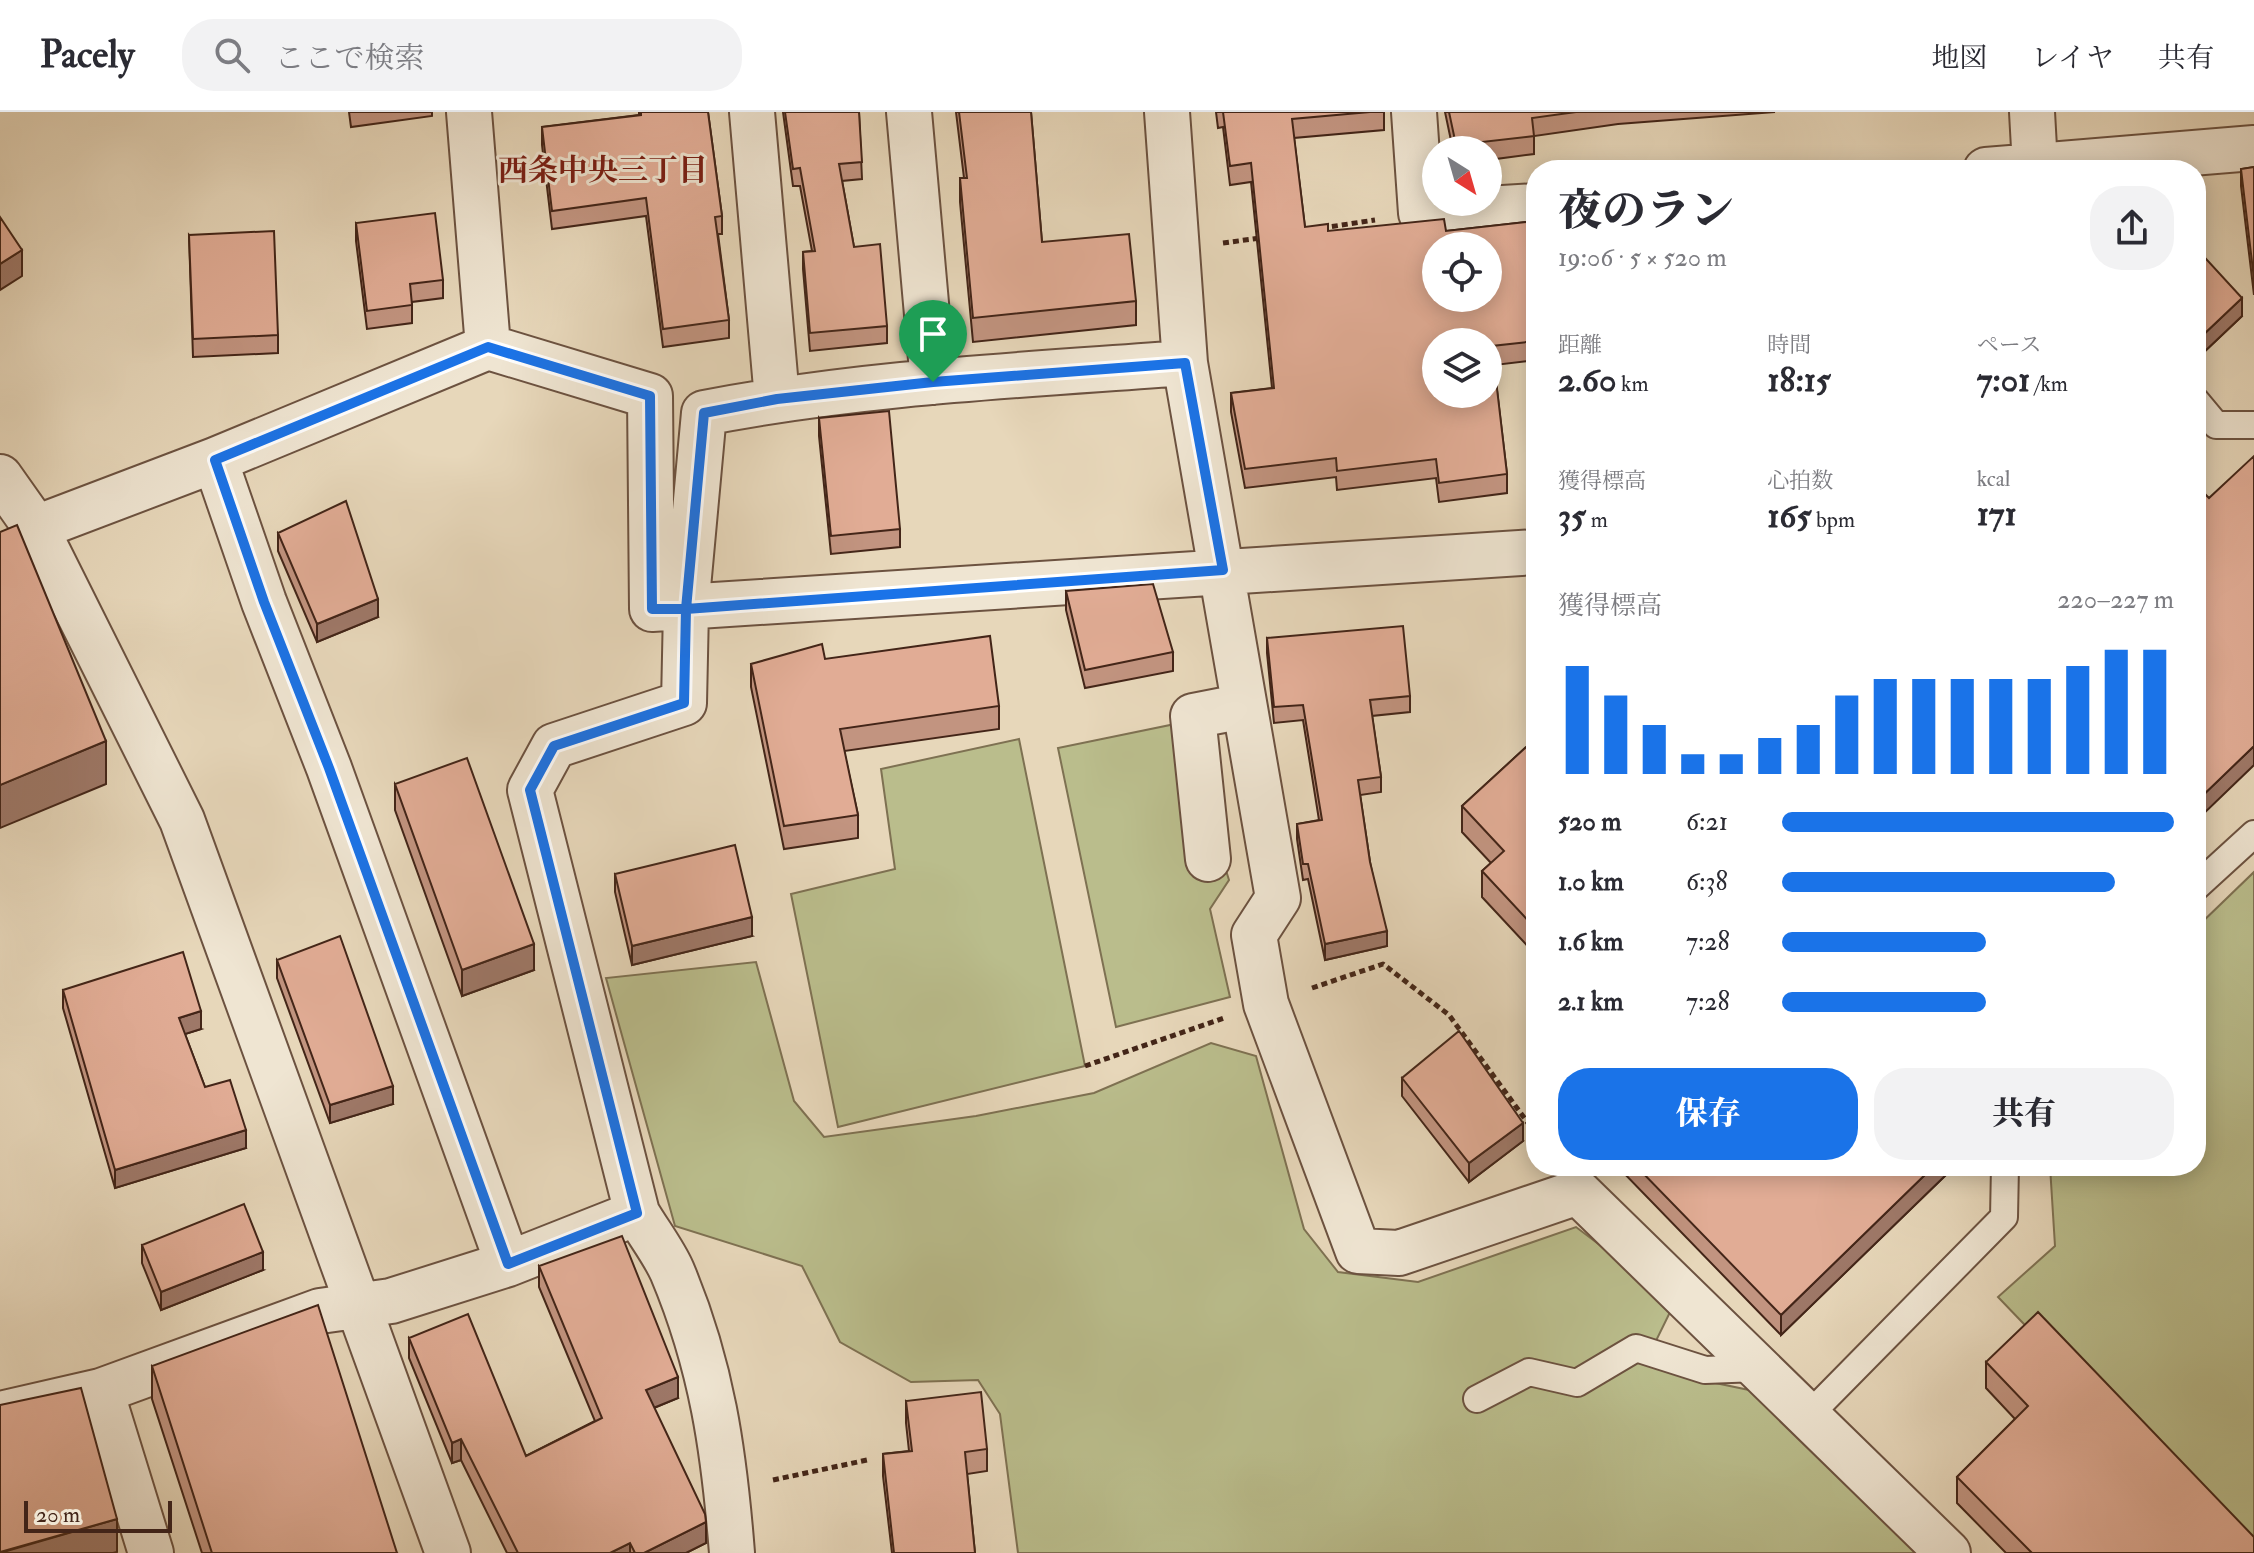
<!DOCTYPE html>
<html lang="ja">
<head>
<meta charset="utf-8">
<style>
  body { margin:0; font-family:"IM FELL Double Pica","Noto Serif JP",serif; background:#f2f2f3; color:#2b2b33; height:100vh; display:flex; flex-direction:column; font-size:30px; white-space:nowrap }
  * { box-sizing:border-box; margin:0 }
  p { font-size:26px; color:#7c7c81 }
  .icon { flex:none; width:44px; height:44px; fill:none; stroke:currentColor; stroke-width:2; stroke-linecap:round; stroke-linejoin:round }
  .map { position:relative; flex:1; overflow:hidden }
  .side { position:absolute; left:1526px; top:48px; width:680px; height:1016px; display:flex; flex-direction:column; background:#fff; border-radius:32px; box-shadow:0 4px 20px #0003 }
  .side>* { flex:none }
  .needle { width:52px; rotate:143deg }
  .buttons { position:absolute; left:1422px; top:24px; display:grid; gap:16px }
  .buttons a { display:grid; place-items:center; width:80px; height:80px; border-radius:50%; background:#fff; box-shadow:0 4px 20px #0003; font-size:40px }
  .scale { position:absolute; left:24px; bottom:20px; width:148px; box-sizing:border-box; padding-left:8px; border:4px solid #432518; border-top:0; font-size:22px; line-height:28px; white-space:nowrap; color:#432518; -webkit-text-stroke:6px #efe5d2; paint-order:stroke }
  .pin { position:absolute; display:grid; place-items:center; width:68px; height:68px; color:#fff; margin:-82px -34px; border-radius:50% 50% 50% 0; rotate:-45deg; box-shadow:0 0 8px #0007 }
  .pin .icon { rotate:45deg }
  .round { display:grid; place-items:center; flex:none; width:84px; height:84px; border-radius:32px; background:#f2f2f3 }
  .summary { display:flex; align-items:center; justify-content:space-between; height:136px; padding:0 32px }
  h1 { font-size:44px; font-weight:800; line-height:60px }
  .figures { display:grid; grid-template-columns:repeat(3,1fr); gap:12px; height:136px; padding:8px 32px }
  .figures div { display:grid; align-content:center }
  .figures b { font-size:34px; font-weight:800 }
  .figures small { font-size:22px; font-weight:400 }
  .figures p { font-size:22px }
  .chart { height:224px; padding:16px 32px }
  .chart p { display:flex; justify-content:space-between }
  .chart svg { width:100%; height:144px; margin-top:8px; stroke:#1a73e8; stroke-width:6 }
  .cta { display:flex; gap:16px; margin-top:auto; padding:16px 32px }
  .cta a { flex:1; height:92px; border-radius:32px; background:#1a73e8; color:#fff; font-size:32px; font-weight:800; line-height:92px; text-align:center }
  .cta a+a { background:#f2f2f3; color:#2b2b33 }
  ul { padding:0 32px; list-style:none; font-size:26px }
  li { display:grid; grid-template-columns:128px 96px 1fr; align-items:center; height:60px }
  li i { height:20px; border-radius:10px; background:#1a73e8 }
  header { display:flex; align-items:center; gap:48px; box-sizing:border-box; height:112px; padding:0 40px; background:#fff; border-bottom:2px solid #e1e1e2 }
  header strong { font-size:38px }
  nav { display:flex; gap:44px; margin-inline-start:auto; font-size:28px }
  .search { width:560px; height:72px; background:#f2f2f3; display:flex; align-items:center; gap:20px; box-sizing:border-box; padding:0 28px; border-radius:32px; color:#7c7c81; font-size:30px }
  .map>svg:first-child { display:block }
</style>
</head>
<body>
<header>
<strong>Pacely</strong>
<div class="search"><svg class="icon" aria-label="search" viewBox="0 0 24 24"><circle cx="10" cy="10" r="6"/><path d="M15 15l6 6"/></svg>ここで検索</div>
<nav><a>地図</a><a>レイヤ</a><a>共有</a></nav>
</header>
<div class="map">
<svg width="2254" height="1441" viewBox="0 0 2254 1441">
  <rect width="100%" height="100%" fill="#e7d7ba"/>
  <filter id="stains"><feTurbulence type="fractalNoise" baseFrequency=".0025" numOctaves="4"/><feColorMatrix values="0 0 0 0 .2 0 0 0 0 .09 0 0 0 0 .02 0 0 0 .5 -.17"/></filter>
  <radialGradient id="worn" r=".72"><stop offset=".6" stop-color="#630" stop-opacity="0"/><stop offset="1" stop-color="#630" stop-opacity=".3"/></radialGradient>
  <!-- green -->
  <path fill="#babd8c" stroke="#7e7152" stroke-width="2" d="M 1180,611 L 1229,768 L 1210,797 L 1230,885 L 1116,915 L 1058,636 Z
    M 1019,627 L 1085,954 L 838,1015 L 791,782 L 895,757 L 881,657 Z
    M 2254,760 L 2254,1441 L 2244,1441 L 1998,1185 L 2055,1134 L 2050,1054 L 2196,1054 L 2196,816 Z
    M 756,850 L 794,989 L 824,1025 L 976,1004 L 1094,981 L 1211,931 L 1256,944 L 1304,1117 L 1338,1160 L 1418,1170 L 1576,1115 L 1675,1190 L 1649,1243 L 1701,1268 L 1749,1278 L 1920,1441 L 1018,1441 L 1000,1302 L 978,1268 L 911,1270 L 840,1230 L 802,1154 L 675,1114 L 606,866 Z"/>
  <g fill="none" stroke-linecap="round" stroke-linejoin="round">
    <!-- lane casing -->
    <g stroke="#6c5240" stroke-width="30">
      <path id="lane" d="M 2196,289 L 2216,313 L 2254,313
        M 2196,775 L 2254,722
        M 1477,1287 L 1529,1260 L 1577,1271 L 1636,1236 L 1705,1258 L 1758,1256
        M 1807,1305 L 2004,1105 L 2005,1054"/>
    </g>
    <!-- street casing -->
    <g stroke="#6c5240" stroke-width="48">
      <path id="street" d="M 469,0 L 488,235
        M 752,0 L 777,287
        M 909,0 L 933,270
        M 1167,0 L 1185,251 L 1278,786 L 1254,823 L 1266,892 L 1358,1139 L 1399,1141 L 1578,1080 L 1948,1441
        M 1414,0 L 1421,101 L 1536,94
        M 2032,0 L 2035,54
        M 1986,58 L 2254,36
        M 215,348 L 264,490 L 329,656 L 508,1152
        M 0,365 L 36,416 L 182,708 L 448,1441
        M 36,416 L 215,348 L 488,235 L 650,284 L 652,497 L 1536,440
        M 1208,747 L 1193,604 L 1244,594
        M 637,1101 C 648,1120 663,1139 672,1159 C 712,1254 724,1339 732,1441
        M 101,1279 L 151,1441
        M 0,1302 L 101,1279 L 320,1199 L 391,1189 L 508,1152 L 637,1101 L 530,678 L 554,634 L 684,591 L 686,497 L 704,301 C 863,270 1025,263 1185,251"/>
    </g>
    <!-- path -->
    <path stroke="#432518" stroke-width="5" stroke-dasharray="6 4" stroke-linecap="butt" d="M 1322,116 L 1375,108
      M 1223,131 L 1260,126
      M 1312,876 L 1383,852 L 1449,903 L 1536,1022
      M 1085,954 L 1224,906
      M 773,1368 L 867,1348"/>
    <!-- lane -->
    <use href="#lane" stroke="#efe5d2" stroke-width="26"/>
    <!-- street -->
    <use href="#street" stroke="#efe5d2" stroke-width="44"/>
  </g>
  <!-- wall -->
  <path fill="#c29480" stroke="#432518" stroke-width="2" d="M 349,0 L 432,0 L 432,4 L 351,15 Z
    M 639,0 L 708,0 L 722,104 L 722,122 L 718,122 L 729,208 L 729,226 L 663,235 L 646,104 L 552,117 L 542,33 L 542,15 L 639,3 Z
    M 783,0 L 859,0 L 862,67 L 842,69 L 854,135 L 887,214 L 887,231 L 810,239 L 803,157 L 803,140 L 812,139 L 800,74 L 793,74 Z
    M 956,0 L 1031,0 L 1042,130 L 1136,189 L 1136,213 L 973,230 L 960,90 L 960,66 L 964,66 Z
    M 1216,0 L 1384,0 L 1384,18 L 1294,26 L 1305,115 L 1328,119 L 1446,119 L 1536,109 L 1536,248 L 1494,253 L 1507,362 L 1507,381 L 1439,390 L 1436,366 L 1337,378 L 1336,365 L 1245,376 L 1231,300 L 1231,281 L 1272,276 L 1251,70 L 1230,73 L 1223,15 L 1218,16 Z
    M 1445,0 L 1775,0 L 1618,12 L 1534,24 L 1534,42 L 1488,48 L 1488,38 L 1453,38 Z
    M 2254,55 L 2254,183 L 2241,74 L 2241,57 Z
    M 356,111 L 443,168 L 443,186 L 412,190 L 412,211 L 367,217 L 356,129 Z
    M 189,123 L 278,223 L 278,241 L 193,245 Z
    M 2196,136 L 2242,204 L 2203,241 L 2196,234 Z
    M 819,306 L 900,417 L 900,435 L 831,442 L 819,324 Z
    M 278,421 L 378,505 L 317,530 L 278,439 Z
    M 1066,479 L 1173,540 L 1173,559 L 1085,576 L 1066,498 Z
    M 1267,526 L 1410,584 L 1410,600 L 1372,604 L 1381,665 L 1381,680 L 1360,683 L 1370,750 L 1387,834 L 1325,848 L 1308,767 L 1303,768 L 1297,727 L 1297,712 L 1319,708 L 1303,608 L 1274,611 L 1267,541 Z
    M 825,547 L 999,594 L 999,617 L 844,639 L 858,703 L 858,726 L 784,737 L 751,575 L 751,552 Z
    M 1536,626 L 1536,841 L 1535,842 L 1482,785 L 1482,759 L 1491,751 L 1462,720 L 1462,694 Z
    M 395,672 L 534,858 L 462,884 L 395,698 Z
    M 615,762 L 752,824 L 632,853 L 615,780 Z
    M 277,848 L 393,992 L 330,1011 L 277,866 Z
    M 63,878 L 201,917 L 185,922 L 205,975 L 246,1036 L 115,1076 L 63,896 Z
    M 1402,966 L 1523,1029 L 1469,1070 L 1402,984 Z
    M 1617,1054 L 1951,1054 L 1951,1058 L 1781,1223 Z
    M 142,1133 L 263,1158 L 161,1198 L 142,1151 Z
    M 539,1154 L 678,1286 L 654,1296 L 706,1431 L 686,1441 L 507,1441 L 461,1348 L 452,1351 L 409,1246 L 409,1226 L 526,1344 L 595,1309 L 539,1175 Z
    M 1986,1250 L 2254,1441 L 2006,1441 L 1957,1391 L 1957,1365 L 2015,1307 L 1986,1276 Z
    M 152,1254 L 397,1441 L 202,1441 L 152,1287 Z
    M 906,1289 L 987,1337 L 987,1359 L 967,1362 L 975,1441 L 892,1441 L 883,1364 L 883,1342 L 909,1339 L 906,1311 Z"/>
  <!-- shaded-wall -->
  <path fill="#9e7868" stroke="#432518" stroke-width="2" d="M 22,138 L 22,164 L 0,178 L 0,152 Z
    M 2242,186 L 2242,204 L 2203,241 L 2203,223 Z
    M 378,487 L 378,505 L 317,530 L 317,512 Z
    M 106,629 L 106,672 L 0,716 L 0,673 Z
    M 2254,634 L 2254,653 L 2196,709 L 2196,690 Z
    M 752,805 L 752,824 L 632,853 L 632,834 Z
    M 1536,815 L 1536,841 L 1535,842 L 1535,816 Z
    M 1387,819 L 1387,834 L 1325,848 L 1325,832 Z
    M 534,832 L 534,858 L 462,884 L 462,858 Z
    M 201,899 L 201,917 L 179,924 L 179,906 Z
    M 393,974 L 393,992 L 330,1011 L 330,993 Z
    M 1523,1011 L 1523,1029 L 1469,1070 L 1469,1051 Z
    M 246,1018 L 246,1036 L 115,1076 L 115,1058 Z
    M 1934,1054 L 1951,1054 L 1951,1058 L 1781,1223 L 1781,1203 Z
    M 263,1140 L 263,1158 L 161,1198 L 161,1180 Z
    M 678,1265 L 678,1286 L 646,1299 L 646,1278 Z
    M 461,1327 L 461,1348 L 452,1351 L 452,1331 Z
    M 117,1407 L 117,1440 L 113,1441 L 0,1441 Z
    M 706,1410 L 706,1431 L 686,1441 L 644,1441 Z
    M 630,1431 L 630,1441 L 610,1441 Z"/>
  <!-- building -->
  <path fill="#e1ac95" stroke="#432518" stroke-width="2" fill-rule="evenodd" d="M 641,0 L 708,0 L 722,104 L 715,105 L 729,208 L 663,217 L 646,86 L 552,99 L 542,15 L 641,3 Z
    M 785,0 L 859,0 L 862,50 L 839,52 L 854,135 L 880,132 L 887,214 L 810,221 L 803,140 L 815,139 L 800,56 L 793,57 Z
    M 959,0 L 1031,0 L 1042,130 L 1129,122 L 1136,189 L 973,206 L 960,66 L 967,66 Z
    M 1223,0 L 1370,0 L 1292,7 L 1305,115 L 1328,112 L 1328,119 L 1444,107 L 1446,119 L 1536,109 L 1536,229 L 1492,234 L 1507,362 L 1439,371 L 1436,347 L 1337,359 L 1336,346 L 1245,357 L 1231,281 L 1274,276 L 1251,51 L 1230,54 ZM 1436,134 L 1488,134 L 1488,186 L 1436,186 ZM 1436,230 L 1488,230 L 1488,282 L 1436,282 Z
    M 1449,0 L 1576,0 L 1532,6 L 1534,24 L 1456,33 Z
    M 2254,55 L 2254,167 L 2241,57 Z
    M 435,101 L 443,168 L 410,172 L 412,193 L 367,199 L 356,111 Z
    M 0,105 L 22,138 L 0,152 Z
    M 274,119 L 278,223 L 193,227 L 189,123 Z
    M 2196,136 L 2242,186 L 2203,223 L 2196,215 Z
    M 889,299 L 900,417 L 831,424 L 819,306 Z
    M 2254,344 L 2254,634 L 2196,690 L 2196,373 L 2209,386 Z
    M 346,389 L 378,487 L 317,512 L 278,421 Z
    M 17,413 L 106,629 L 0,673 L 0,420 Z
    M 1153,472 L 1173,540 L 1085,558 L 1066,479 Z
    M 1403,514 L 1410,584 L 1370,588 L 1381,665 L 1358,668 L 1370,750 L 1387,819 L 1325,832 L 1308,752 L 1303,752 L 1297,712 L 1322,708 L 1303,593 L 1274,595 L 1267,526 Z
    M 990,524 L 999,594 L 840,617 L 858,703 L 784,714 L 751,552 L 822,532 L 825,547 Z
    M 1536,626 L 1536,815 L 1535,816 L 1482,759 L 1504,739 L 1462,694 Z
    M 467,646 L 534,832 L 462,858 L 395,672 Z
    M 735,733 L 752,805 L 632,834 L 615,762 Z
    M 340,824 L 393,974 L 330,993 L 277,848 Z
    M 183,840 L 201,899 L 179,906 L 205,975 L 230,968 L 246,1018 L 115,1058 L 63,878 Z
    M 1459,919 L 1523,1011 L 1469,1051 L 1402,966 Z
    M 1636,1054 L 1934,1054 L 1781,1203 Z
    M 244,1092 L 263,1140 L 161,1180 L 142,1133 Z
    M 622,1124 L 678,1265 L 646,1278 L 705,1402 L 706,1410 L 644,1441 L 635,1441 L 630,1431 L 610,1441 L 518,1441 L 461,1327 L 452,1331 L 409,1226 L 468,1202 L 526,1344 L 602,1306 L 539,1154 Z
    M 318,1193 L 397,1441 L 212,1441 L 152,1254 Z
    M 2038,1200 L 2254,1425 L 2254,1441 L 2032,1441 L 1957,1365 L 2028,1294 L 1986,1250 Z
    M 81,1276 L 117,1407 L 0,1440 L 0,1293 Z
    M 981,1280 L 987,1337 L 965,1340 L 975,1441 L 894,1441 L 883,1342 L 912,1339 L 906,1289 Z"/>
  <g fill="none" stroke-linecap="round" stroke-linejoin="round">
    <!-- route casing -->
    <g stroke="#fff" stroke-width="16">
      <path id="route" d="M 933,270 L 777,287 L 704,301 L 686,497 L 684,591 L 554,634 L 530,678 L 637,1101 L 508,1152 L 329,656 L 264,490 L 215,348 L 488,235 L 650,284 L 652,497 L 686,497 L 1223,458 L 1185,251 L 933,270"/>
    </g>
    <!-- route -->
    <use href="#route" stroke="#1a73e8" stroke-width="10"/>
  </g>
  <g text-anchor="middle" stroke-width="6" stroke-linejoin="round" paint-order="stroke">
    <!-- neighbourhood labels -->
    <g font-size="30" font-weight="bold" fill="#7a1f14" stroke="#efe5d2">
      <text x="603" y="68">西条中央三丁目</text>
    </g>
  </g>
  <rect width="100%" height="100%" filter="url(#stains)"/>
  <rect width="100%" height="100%" fill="url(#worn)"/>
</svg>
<div class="buttons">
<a><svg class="needle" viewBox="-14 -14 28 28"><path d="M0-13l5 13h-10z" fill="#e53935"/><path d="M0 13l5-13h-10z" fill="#7c7c81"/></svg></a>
<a><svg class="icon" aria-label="locate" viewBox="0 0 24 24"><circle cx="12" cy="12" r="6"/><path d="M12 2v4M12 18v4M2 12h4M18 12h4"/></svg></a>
<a><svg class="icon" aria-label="layers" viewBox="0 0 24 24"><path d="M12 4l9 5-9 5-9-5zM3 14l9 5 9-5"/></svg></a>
</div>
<div class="scale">20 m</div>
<div class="pin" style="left:933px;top:270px;background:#1e9e55"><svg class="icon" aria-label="arrive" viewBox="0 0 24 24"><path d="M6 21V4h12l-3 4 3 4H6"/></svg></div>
<section class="side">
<div class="summary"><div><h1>夜のラン</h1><p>19:06 · 5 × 520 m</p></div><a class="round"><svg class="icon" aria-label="share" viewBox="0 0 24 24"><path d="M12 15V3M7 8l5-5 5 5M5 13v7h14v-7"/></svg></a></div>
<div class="figures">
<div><p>距離</p><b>2.60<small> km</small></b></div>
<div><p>時間</p><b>18:15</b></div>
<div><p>ペース</p><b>7:01<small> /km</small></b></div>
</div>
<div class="figures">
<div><p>獲得標高</p><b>35<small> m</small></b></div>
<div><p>心拍数</p><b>165<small> bpm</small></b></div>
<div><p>kcal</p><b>171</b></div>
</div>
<div class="chart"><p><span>獲得標高</span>220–227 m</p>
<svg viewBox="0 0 160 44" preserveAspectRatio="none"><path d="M5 44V11M15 44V20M25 44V29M35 44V38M45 44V38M55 44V33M65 44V29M75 44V20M85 44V15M95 44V15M105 44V15M115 44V15M125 44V15M135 44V11M145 44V6M155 44V6"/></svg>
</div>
<ul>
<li><b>520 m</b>6:21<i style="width:100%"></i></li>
<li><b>1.0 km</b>6:38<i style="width:85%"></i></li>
<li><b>1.6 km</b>7:28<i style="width:52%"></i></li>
<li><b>2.1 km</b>7:28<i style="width:52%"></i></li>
</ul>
<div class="cta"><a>保存</a><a>共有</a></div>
</section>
</div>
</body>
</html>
